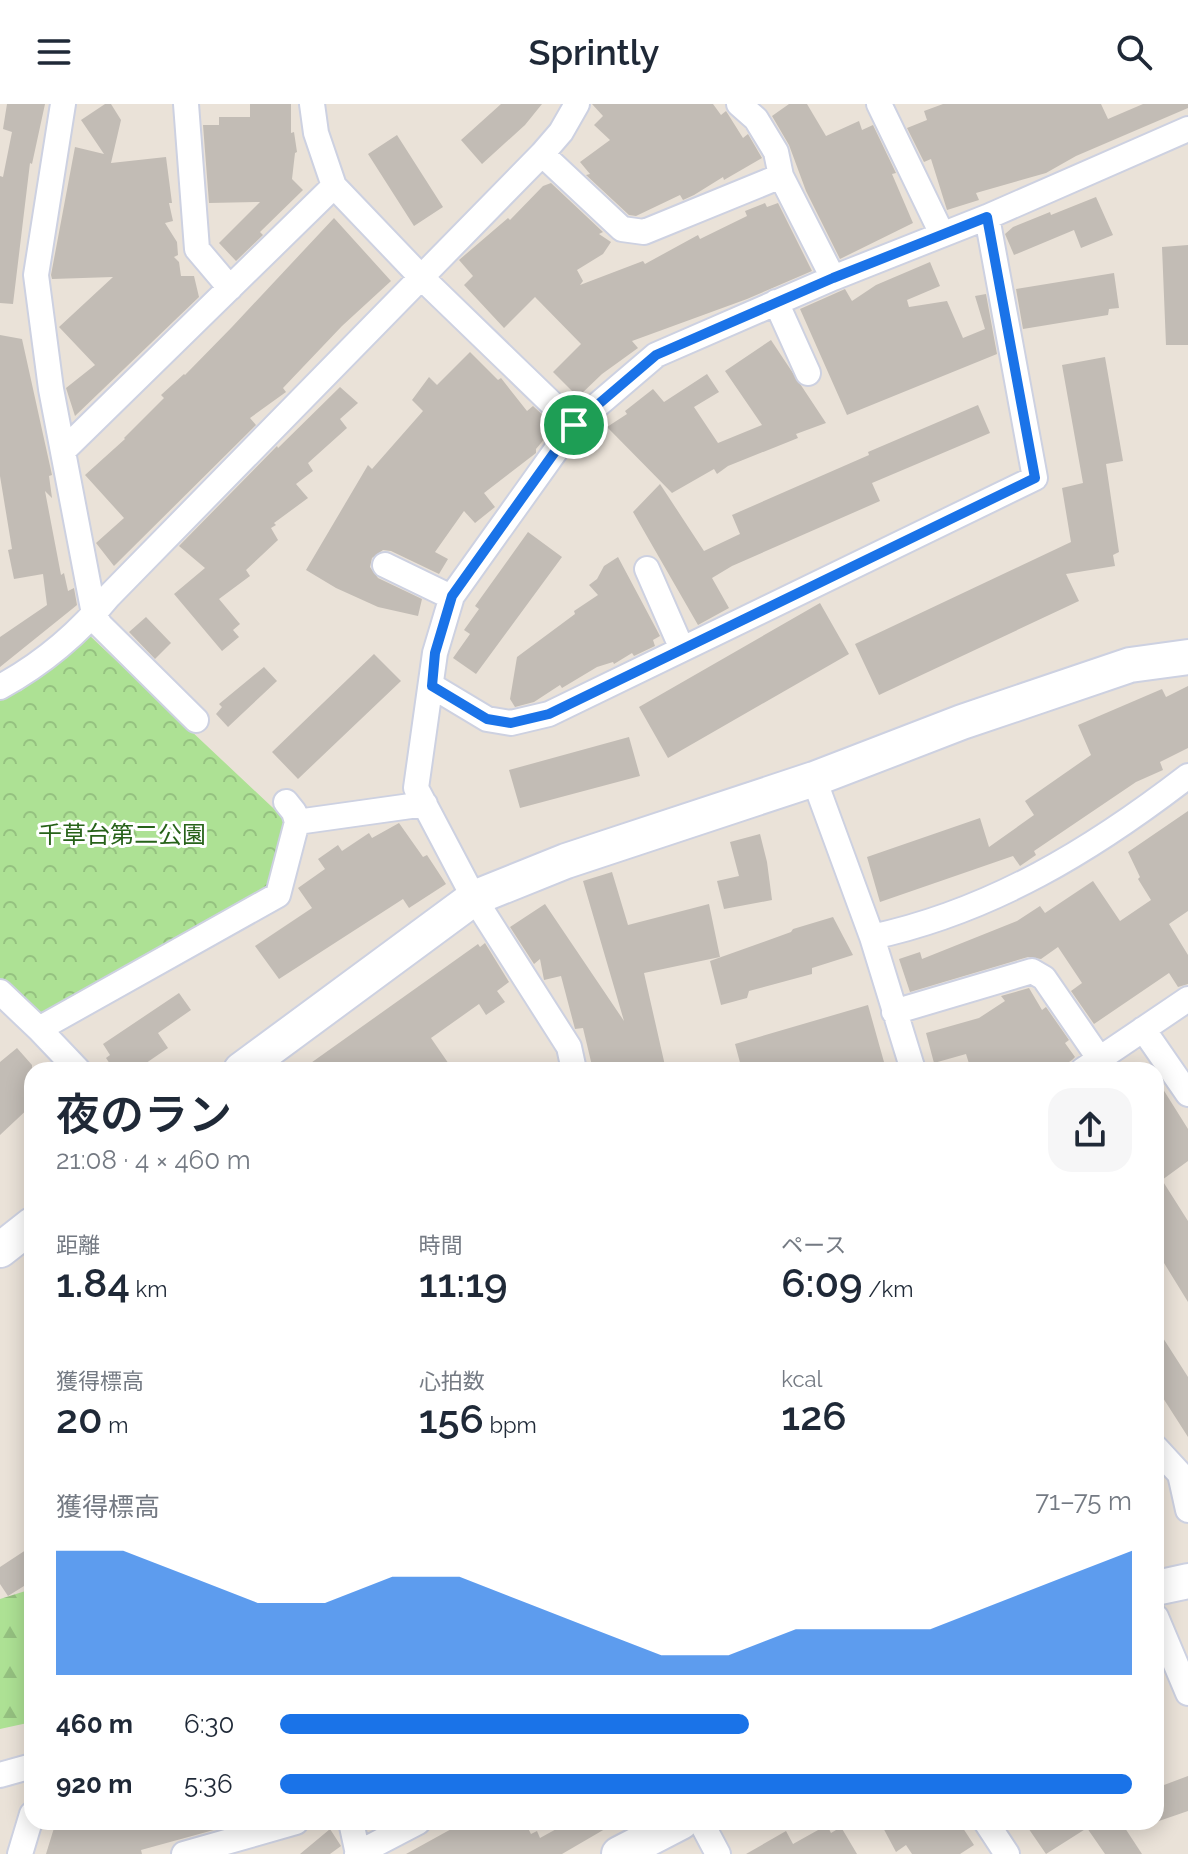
<!DOCTYPE html>
<html lang="ja">
<head>
<meta charset="utf-8">
<style>
  body { margin:0; font-family:Raleway,"Noto Sans JP",sans-serif; background:#f6f6f7; color:#1f2937; height:100vh; display:flex; flex-direction:column; font-size:30px; white-space:nowrap }
  * { box-sizing:border-box; margin:0 }
  p { font-size:26px; color:#747a83 }
  .icon { flex:none; width:44px; height:44px; fill:none; stroke:currentColor; stroke-width:2; stroke-linecap:round; stroke-linejoin:round }
  .map { position:relative; flex:1; overflow:hidden }
  .panel { position:absolute; left:24px; top:958px; width:1140px; height:768px; display:flex; flex-direction:column; background:#fff; border-radius:24px; box-shadow:0 4px 20px #0003 }
  .panel>* { flex:none }
  .pin { position:absolute; display:grid; place-items:center; width:68px; height:68px; color:#fff; margin:-34px; border:4px solid #fff; border-radius:50%; box-shadow:0 2px 8px #0007 }
  .round { display:grid; place-items:center; flex:none; width:84px; height:84px; border-radius:24px; background:#f6f6f7 }
  .head { display:flex; align-items:center; justify-content:space-between; height:136px; padding:0 32px }
  h1 { font-size:44px; font-weight:600; line-height:60px }
  .figures { display:grid; grid-template-columns:repeat(3,1fr); gap:12px; height:136px; padding:8px 32px }
  .figures div { display:grid; align-content:center }
  .figures b { font-size:40px; font-weight:600 }
  .figures small { font-size:22px; font-weight:400 }
  .figures p { font-size:22px }
  .chart { height:224px; padding:16px 32px }
  .chart p { display:flex; justify-content:space-between }
  .chart svg { width:100%; height:144px; margin-top:8px; fill:#1a73e8; opacity:.7 }
  ul { padding:0 32px; list-style:none; font-size:26px }
  li { display:grid; grid-template-columns:128px 96px 1fr; align-items:center; height:60px }
  li i { height:20px; border-radius:10px; background:#1a73e8 }
  header { display:flex; justify-content:space-between; align-items:center; height:104px; padding:0 32px; background:#fff; font-size:36px; font-weight:600 }
  .map>svg:first-child { display:block }
</style>
</head>
<body>
<header><svg class="icon" aria-label="menu" viewBox="0 0 24 24"><path d="M4 6h16M4 12h16M4 18h16"/></svg>Sprintly<svg class="icon" aria-label="search" viewBox="0 0 24 24"><circle cx="10" cy="10" r="6"/><path d="M15 15l6 6"/></svg></header>
<div class="map">
<svg width="1188" height="1750" viewBox="0 0 1188 1750">
  <defs>
    <pattern id="forest-firs" width="22" height="20" patternUnits="userSpaceOnUse" patternTransform="scale(2)"><rect width="22" height="20" fill="#ade194"/><path d="M5 1l3.5 6h-7zM16 11l3.5 6h-7z" fill="#95c180"/></pattern>
    <pattern id="park-crowns" width="20" height="18" patternUnits="userSpaceOnUse" patternTransform="scale(2)"><rect width="20" height="18" fill="#ade194"/><path d="M2 6a3 3 0 1 1 6 0M12 15a3 3 0 1 1 6 0" fill="none" stroke="#95c180"/></pattern>
  </defs>
  <rect width="100%" height="100%" fill="#eae2d8"/>
  <!-- forest -->
  <path fill="url(#forest-firs)" d="M 32,1485 L 32,1618 L 0,1625 L 0,1495 Z"/>
  <!-- park -->
  <path fill="url(#park-crowns)" d="M 89,531 L 289,719 L 273,781 L 48,920 L 0,875 L 0,593 L 21,587 Z"/>
  <!-- building -->
  <path fill="#c2bcb5" d="M 7,0 L 45,0 L 32,60 L 30,59 L 13,200 L 0,199 L 0,72 L 3,73 L 12,28 L 3,25 Z
    M 105,0 L 111,0 L 121,16 L 111,59 L 166,53 L 172,99 L 169,99 L 173,117 L 165,119 L 177,138 L 178,151 L 174,153 L 179,158 L 181,172 L 194,172 L 199,193 L 75,312 L 66,284 L 95,261 L 59,223 L 113,173 L 52,175 L 51,171 L 75,43 L 104,50 L 81,16 Z
    M 250,0 L 291,0 L 291,29 L 294,28 L 297,48 L 295,49 L 292,75 L 303,86 L 260,128 L 263,131 L 236,157 L 219,139 L 260,98 L 209,99 L 203,21 L 219,21 L 219,13 L 250,13 Z
    M 501,0 L 542,0 L 525,21 L 482,60 L 461,36 Z
    M 592,0 L 713,0 L 721,11 L 726,7 L 743,34 L 748,30 L 762,54 L 724,76 L 723,73 L 694,91 L 683,96 L 680,91 L 636,112 L 629,111 L 586,71 L 590,70 L 580,58 L 610,36 L 594,21 L 603,12 Z
    M 789,0 L 807,0 L 826,32 L 859,17 L 862,26 L 873,21 L 896,69 L 892,70 L 913,119 L 840,155 L 806,87 L 789,41 L 772,12 Z
    M 943,0 L 1101,0 L 1108,15 L 1143,0 L 1188,0 L 1188,4 L 1076,52 L 1046,69 L 976,89 L 979,96 L 947,106 L 931,55 L 924,58 L 907,24 L 927,16 L 924,7 Z
    M 397,31 L 443,103 L 414,122 L 368,50 Z
    M 551,79 L 603,128 L 599,130 L 611,138 L 603,150 L 577,166 L 583,177 L 580,181 L 643,157 L 645,160 L 698,131 L 700,135 L 747,112 L 745,107 L 765,99 L 767,103 L 778,99 L 812,167 L 747,195 L 632,237 L 638,244 L 602,270 L 578,293 L 553,268 L 581,240 L 535,193 L 504,224 L 464,181 L 473,172 L 459,156 L 508,114 L 510,116 L 543,82 Z
    M 1096,93 L 1113,131 L 1081,144 L 1074,126 L 1014,151 L 1005,130 L 1013,123 L 1050,108 L 1051,111 Z
    M 334,114 L 391,177 L 342,222 L 283,284 L 286,288 L 250,314 L 256,321 L 114,462 L 96,439 L 124,414 L 85,371 L 125,335 L 124,334 L 164,294 L 161,291 L 184,270 L 185,271 L 232,223 Z
    M 1188,141 L 1188,241 L 1166,241 L 1162,143 Z
    M 930,158 L 940,182 L 907,196 L 909,203 L 947,197 L 963,234 L 985,225 L 975,192 L 986,190 L 997,250 L 847,311 L 800,205 L 845,185 L 852,197 L 876,181 Z
    M 1114,169 L 1119,204 L 1109,205 L 1108,211 L 1023,225 L 1016,185 Z
    M 0,231 L 22,235 L 52,371 L 49,372 L 52,394 L 45,387 L 61,471 L 64,469 L 68,487 L 74,484 L 77,501 L 0,563 L 0,533 L 47,501 L 43,470 L 14,475 L 8,446 L 12,445 L 0,372 Z
    M 771,236 L 826,319 L 796,330 L 798,334 L 728,362 L 717,370 L 714,365 L 672,389 L 607,323 L 627,310 L 625,307 L 653,285 L 664,298 L 707,270 L 719,288 L 694,303 L 718,339 L 762,321 L 725,267 Z
    M 470,248 L 498,276 L 501,274 L 527,307 L 533,302 L 548,316 L 544,320 L 551,327 L 536,345 L 536,349 L 484,389 L 495,403 L 475,419 L 464,407 L 435,448 L 448,455 L 439,470 L 391,447 L 383,446 L 372,454 L 370,463 L 378,474 L 422,495 L 418,512 L 378,503 L 336,484 L 306,466 L 368,361 L 372,365 L 423,307 L 412,296 L 429,273 L 437,281 Z
    M 1105,253 L 1123,357 L 1106,360 L 1119,448 L 1113,451 L 1115,462 L 1066,470 L 1079,497 L 879,591 L 855,540 L 1071,438 L 1062,384 L 1083,379 L 1062,261 Z
    M 340,283 L 358,299 L 340,315 L 347,324 L 308,359 L 313,367 L 296,380 L 308,394 L 274,419 L 276,421 L 271,424 L 278,436 L 246,466 L 250,472 L 219,495 L 240,520 L 233,526 L 239,533 L 222,547 L 174,490 L 205,464 L 179,442 L 277,342 L 278,344 Z
    M 978,301 L 990,329 L 872,379 L 880,397 L 732,462 L 712,474 L 729,504 L 698,521 L 633,408 L 660,380 L 704,447 L 740,430 L 732,411 L 869,351 L 868,348 Z
    M 528,428 L 562,453 L 476,570 L 453,554 L 470,530 L 464,526 L 479,505 L 475,502 Z
    M 618,453 L 660,532 L 653,536 L 655,542 L 634,552 L 632,549 L 614,560 L 613,558 L 597,563 L 562,584 L 560,581 L 534,598 L 515,603 L 510,595 L 517,553 L 575,510 L 574,507 L 598,491 L 589,481 L 597,475 L 604,462 Z
    M 820,499 L 849,550 L 668,654 L 639,603 Z
    M 146,513 L 171,539 L 155,555 L 129,528 Z
    M 374,550 L 401,577 L 298,675 L 272,648 Z
    M 264,563 L 277,577 L 228,623 L 216,610 L 222,603 L 219,600 Z
    M 1188,582 L 1188,644 L 1160,658 L 1163,666 L 1136,678 L 1034,747 L 1036,751 L 1020,762 L 1013,752 L 880,798 L 867,753 L 980,714 L 989,743 L 1034,711 L 1025,697 L 1091,651 L 1078,621 L 1162,585 L 1166,593 Z
    M 629,633 L 640,672 L 520,704 L 509,666 Z
    M 1188,707 L 1188,807 L 1169,820 L 1188,851 L 1188,880 L 1178,883 L 1169,869 L 1094,920 L 1071,887 L 1082,879 L 1058,843 L 1041,855 L 1028,853 L 910,888 L 899,855 L 920,848 L 922,855 L 1017,817 L 1040,802 L 1045,809 L 1093,777 L 1120,817 L 1151,796 L 1138,775 L 1140,773 L 1128,748 Z
    M 399,719 L 423,753 L 427,751 L 446,780 L 409,804 L 403,795 L 279,875 L 255,842 L 312,804 L 298,784 L 325,765 L 318,755 L 338,741 L 342,747 L 369,729 L 372,734 Z
    M 760,730 L 767,758 L 772,796 L 724,805 L 717,777 L 739,772 L 730,738 Z
    M 612,768 L 628,821 L 709,800 L 720,853 L 644,869 L 666,966 L 593,966 L 583,924 L 575,925 L 561,872 L 544,876 L 540,855 L 534,860 L 510,823 L 545,800 L 624,917 L 583,777 Z
    M 833,813 L 853,851 L 812,864 L 812,870 L 749,887 L 747,894 L 721,901 L 710,857 L 791,828 L 793,825 Z
    M 485,839 L 509,878 L 497,887 L 505,898 L 486,911 L 479,900 L 431,934 L 453,966 L 301,966 L 478,840 L 480,843 Z
    M 1029,884 L 1042,906 L 1046,903 L 1069,936 L 1065,939 L 1075,953 L 1072,956 L 1057,966 L 971,966 L 966,950 L 934,959 L 926,929 L 979,914 L 1005,897 L 1001,892 Z
    M 179,889 L 191,906 L 158,929 L 168,944 L 136,966 L 114,966 L 106,954 L 110,951 L 103,940 Z
    M 868,901 L 884,958 L 859,966 L 852,959 L 829,966 L 742,966 L 735,940 Z
    M 17,944 L 32,961 L 32,1001 L 0,1031 L 0,958 Z
    M 1156,974 L 1188,1025 L 1188,1057 L 1162,1076 L 1188,1117 L 1188,1198 L 1164,1159 L 1156,1164 Z
    M 1156,1223 L 1188,1273 L 1188,1333 L 1156,1283 Z
    M 32,1442 L 32,1477 L 8,1492 L 0,1480 L 0,1463 Z
    M 1188,1672 L 1188,1707 L 1156,1718 L 1156,1684 Z
    M 65,1718 L 90,1718 L 109,1725 L 132,1718 L 220,1718 L 221,1724 L 141,1746 L 142,1750 L 46,1750 L 54,1724 L 62,1726 Z
    M 464,1718 L 525,1718 L 531,1730 L 537,1727 L 540,1734 L 569,1718 L 617,1718 L 562,1750 L 406,1750 Z
    M 880,1718 L 959,1718 L 974,1741 L 960,1750 L 912,1750 L 906,1741 L 896,1748 Z
    M 1024,1718 L 1121,1718 L 1142,1750 L 1105,1750 L 1087,1724 L 1046,1750 Z
    M 827,1721 L 831,1729 L 841,1723 L 857,1750 L 746,1750 L 786,1727 L 793,1740 Z
    M 330,1725 L 341,1742 L 330,1750 L 300,1750 Z"/>
  <g fill="none" stroke-linecap="round" stroke-linejoin="round">
    <!-- street casing -->
    <g stroke="#cdd1e1" stroke-width="28">
      <path id="street" d="M 63,0 L 36,171 L 51,285 L 94,510 L 100,521 L 196,616
        M 186,0 L 197,145 L 230,184
        M 739,0 L 756,15 L 776,48 L 781,72 L 833,174
        M 879,0 L 942,130
        M 542,50 L 622,125 L 644,128 L 781,72
        M 334,82 L 421,173 L 574,321
        M 776,198 L 808,269
        M 64,346 L 334,82 L 316,29 L 312,0
        M 385,461 L 451,493
        M 647,465 L 682,545
        M 432,582 L 487,615 L 511,619 L 549,610 L 1035,374 L 987,113
        M 0,583 C 42,560 79,529 109,492 L 542,50 L 561,28 L 577,0
        M 814,675 L 872,833 L 913,966
        M 297,718 L 425,700
        M 872,833 C 992,807 1092,746 1188,672
        M 0,888 L 39,925 L 78,966
        M 894,908 L 1032,867 L 1044,874 L 1099,954
        M 39,925 L 278,791 L 297,718 L 294,708 L 286,698
        M 1143,925 L 1188,990
        M 574,966 L 569,943 L 474,794 L 416,684 L 435,549 L 452,492 L 574,321 L 656,251 L 833,174 L 987,113 L 1188,25
        M 1083,966 L 1188,895
        M 1156,1344 L 1180,1370 L 1188,1406
        M 1156,1513 L 1188,1589
        M 0,1671 L 32,1662
        M 351,1718 L 358,1750
        M 701,1718 L 718,1750
        M 986,1718 L 1007,1750
        M 20,1750 L 32,1710
        M 184,1750 L 296,1718
        M 357,1750 L 418,1718"/>
    </g>
    <!-- secondary casing -->
    <g stroke="#cdd1e1" stroke-width="38">
      <path id="secondary" d="M 241,966 L 474,794 L 566,757 L 814,675 L 962,618 L 1130,561 L 1188,553
        M 0,1146 L 32,1121
        M 1156,1484 L 1188,1477
        M 619,1750 L 681,1718"/>
    </g>
    <!-- street -->
    <use href="#street" stroke="#fff" stroke-width="24"/>
    <!-- secondary -->
    <use href="#secondary" stroke="#fff" stroke-width="34"/>
  </g>
  <g fill="none" stroke-linecap="round" stroke-linejoin="round">
    <!-- route casing -->
    <g stroke="#fff" stroke-width="16">
      <path id="route" d="M 987,113 L 1035,374 L 549,610 L 511,619 L 487,615 L 432,582 L 435,549 L 452,492 L 574,321 L 656,251 L 833,174 Z"/>
    </g>
    <!-- route -->
    <use href="#route" stroke="#1a73e8" stroke-width="10"/>
  </g>
  <g text-anchor="middle" stroke-width="6" stroke-linejoin="round" paint-order="stroke">
    <!-- park labels -->
    <g font-size="24" fill="#276219" stroke="#fff">
      <text x="122" y="739">千草台第二公園</text>
    </g>
  </g>
</svg>
<div class="pin" style="left:574px;top:321px;background:#1e9e55"><svg class="icon" aria-label="arrive" viewBox="0 0 24 24"><path d="M6 21V4h12l-3 4 3 4H6"/></svg></div>
<section class="panel">
<div class="head"><div><h1>夜のラン</h1><p>21:08 · 4 × 460 m</p></div><a class="round"><svg class="icon" aria-label="share" viewBox="0 0 24 24"><path d="M12 15V3M7 8l5-5 5 5M5 13v7h14v-7"/></svg></a></div>
<div class="figures">
<div><p>距離</p><b>1.84<small> km</small></b></div>
<div><p>時間</p><b>11:19</b></div>
<div><p>ペース</p><b>6:09<small> /km</small></b></div>
</div>
<div class="figures">
<div><p>獲得標高</p><b>20<small> m</small></b></div>
<div><p>心拍数</p><b>156<small> bpm</small></b></div>
<div><p>kcal</p><b>126</b></div>
</div>
<div class="chart"><p><span>獲得標高</span>71–75 m</p>
<svg viewBox="0 0 160 44" preserveAspectRatio="none"><path d="M0 44V6L10 6L20 14L30 22L40 22L50 14L60 14L70 22L80 30L90 38L100 38L110 30L120 30L130 30L140 22L150 14L160 6V44z"/></svg>
</div>
<ul>
<li><b>460 m</b>6:30<i style="width:55%"></i></li>
<li><b>920 m</b>5:36<i style="width:100%"></i></li>
</ul>
</section>
</div>
</body>
</html>
